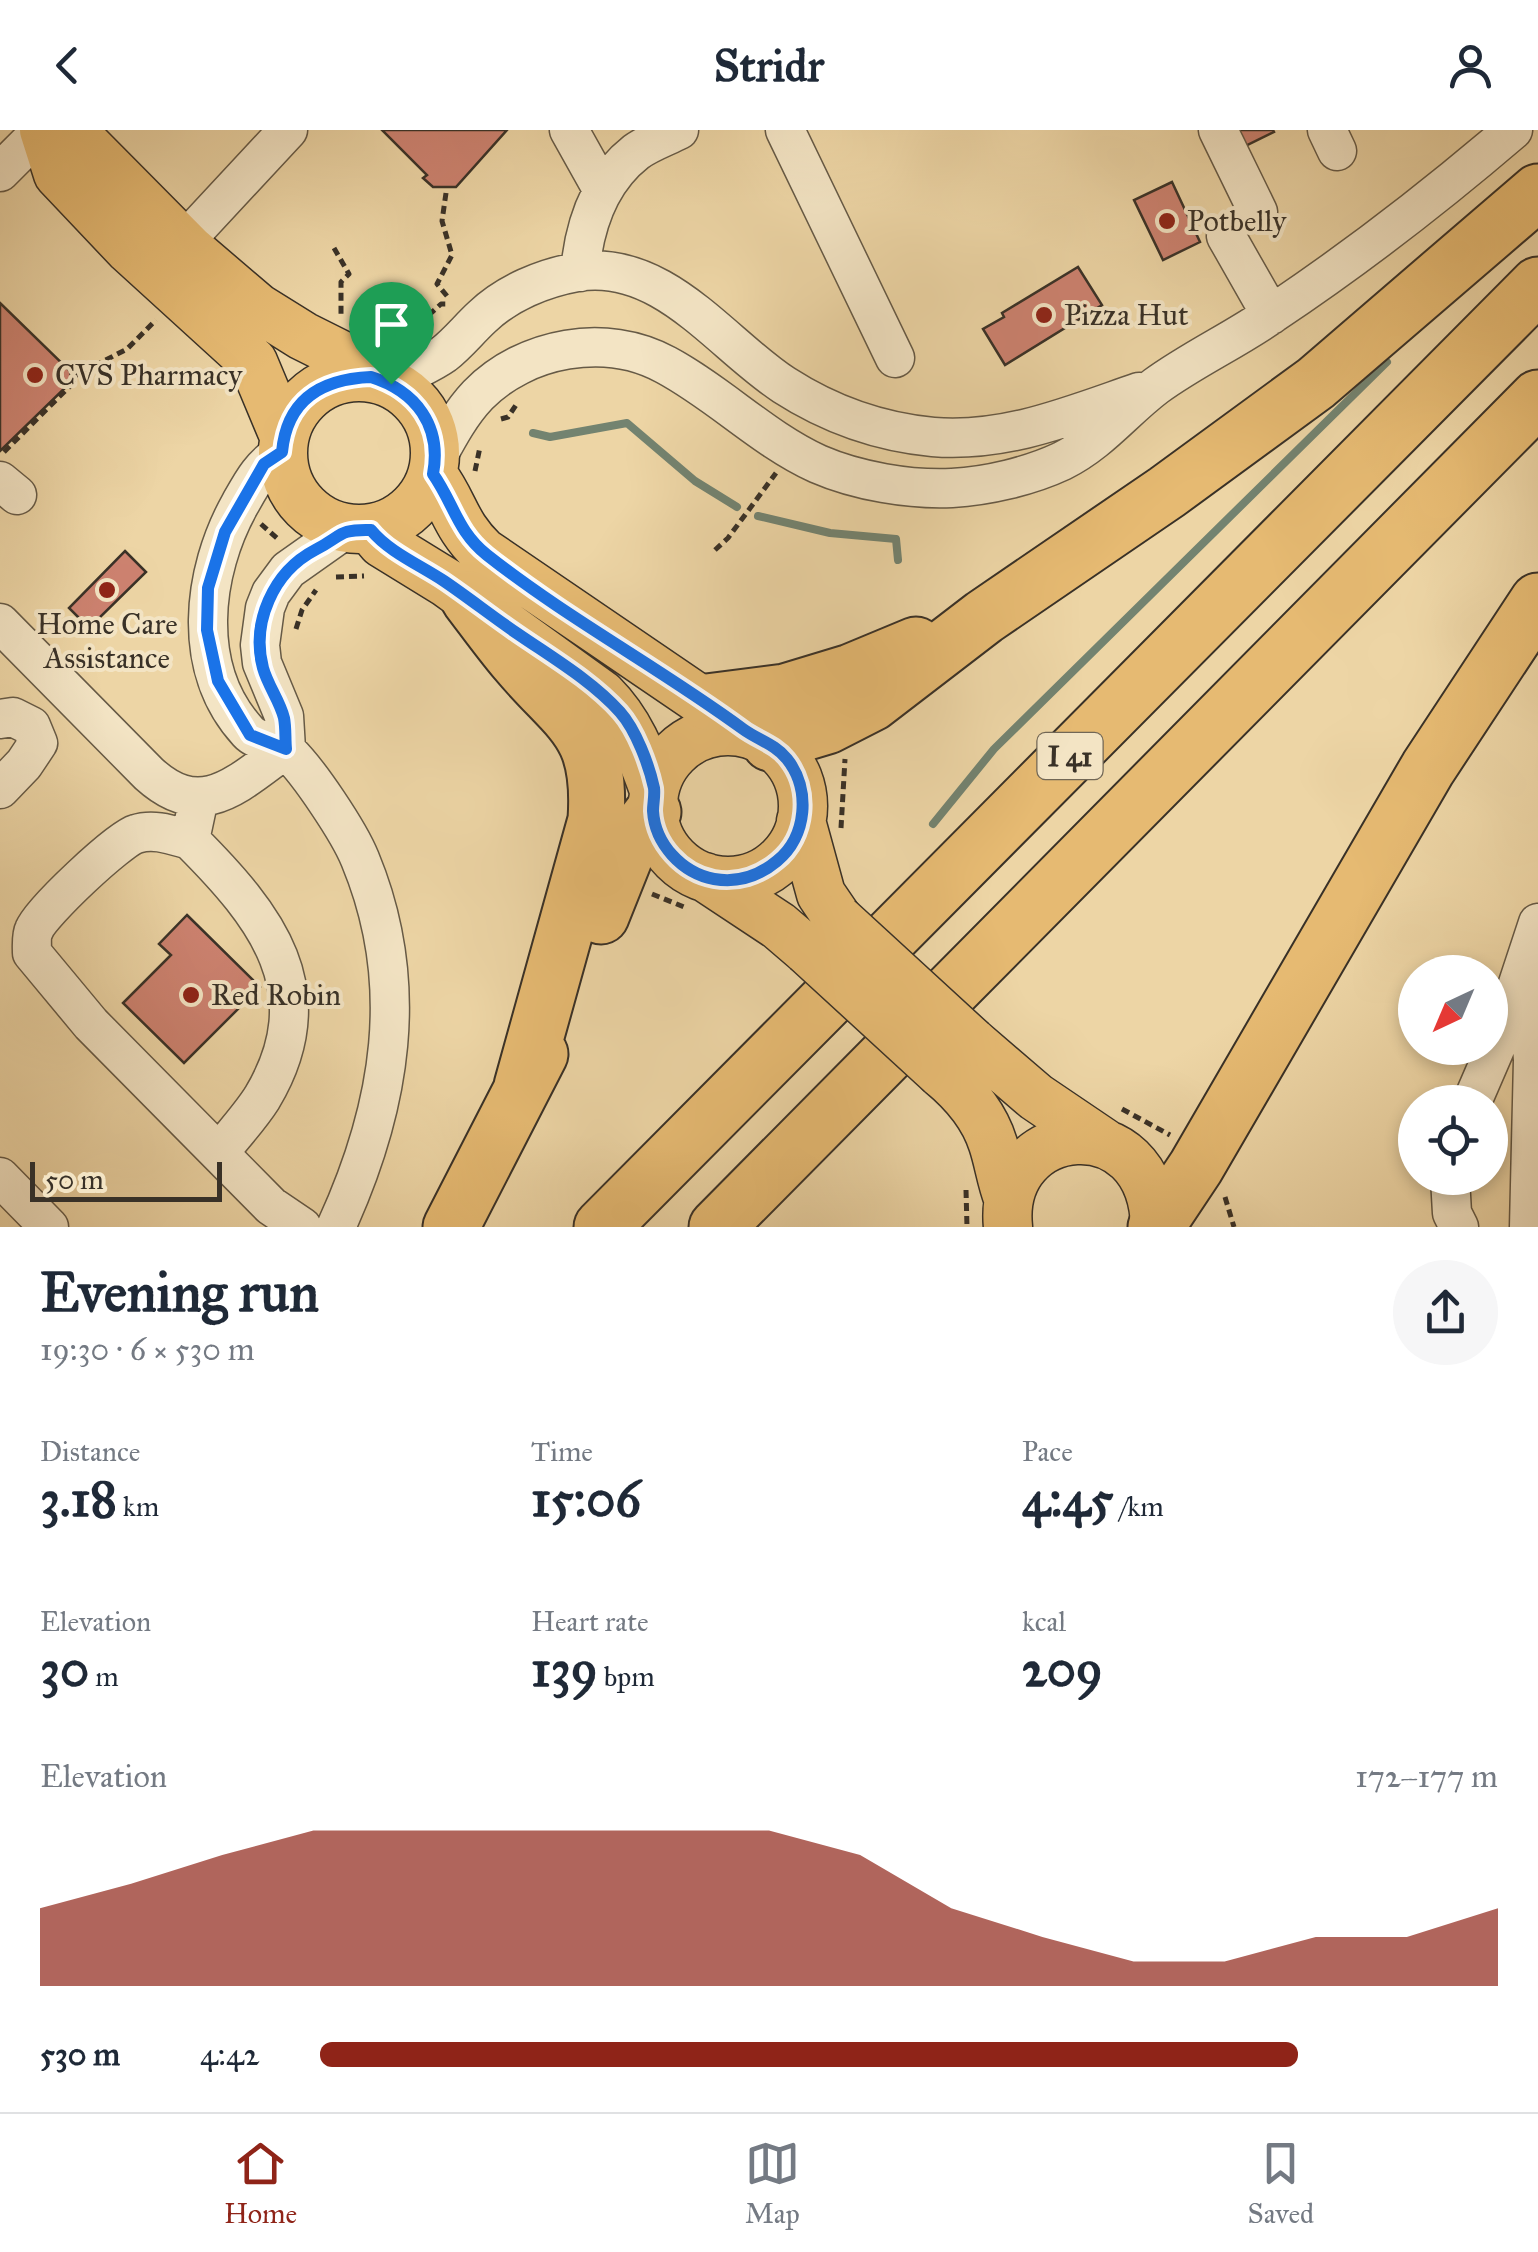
<!DOCTYPE html>
<html lang="en">
<head>
<meta charset="utf-8">
<style>
  body { margin:0; font-family:"IM FELL Great Primer",serif; background:#f6f6f7; color:#1f2937; height:100vh; display:flex; flex-direction:column; font-size:38px; white-space:nowrap }
  * { box-sizing:border-box; margin:0 }
  p { font-size:32px; color:#747a83 }
  .icon { flex:none; width:55px; height:55px; fill:none; stroke:currentColor; stroke-width:2; stroke-linecap:round; stroke-linejoin:round }
  .map { position:relative; height:1097px; overflow:hidden }
  .side { display:flex; flex-direction:column; background:#fff; flex:1 }
  .side>* { flex:none }
  .needle { width:65px; rotate:224deg }
  .tools { position:absolute; left:1398px; top:825px; display:grid; gap:20px }
  .tools a { display:grid; place-items:center; width:110px; height:110px; border-radius:50%; background:#fff; box-shadow:0 5px 15px #0003; font-size:50px }
  .scale { position:absolute; left:30px; bottom:25px; width:192px; box-sizing:border-box; padding-left:10px; border:5px solid #393127; border-top:0; font-size:28px; line-height:35px; white-space:nowrap; color:#393127; -webkit-text-stroke:8px #f3e4c4; paint-order:stroke }
  .pin { position:absolute; display:grid; place-items:center; width:85px; height:85px; color:#fff; margin:-102px -42px; border-radius:50% 50% 50% 0; rotate:-45deg; box-shadow:0 0 10px #0007 }
  .pin .icon { rotate:45deg }
  .round { display:grid; place-items:center; flex:none; width:105px; height:105px; border-radius:52px; background:#f6f6f7 }
  .summary { display:flex; align-items:center; justify-content:space-between; height:170px; padding:0 40px }
  h1 { font-size:55px; font-weight:800; line-height:75px }
  .stats { display:grid; grid-template-columns:repeat(3,1fr); gap:15px; height:170px; padding:10px 40px }
  .stats div { display:grid; align-content:center }
  .stats b { font-size:50px; font-weight:800 }
  .stats small { font-size:28px; font-weight:400 }
  .stats p { font-size:28px }
  .chart { height:280px; padding:20px 40px }
  .chart p { display:flex; justify-content:space-between }
  .chart svg { width:100%; height:180px; margin-top:10px; fill:#8f2418; opacity:.7 }
  ul { padding:0 40px; list-style:none; font-size:32px }
  li { display:grid; grid-template-columns:160px 120px 1fr; align-items:center; height:75px }
  li i { height:25px; border-radius:12px; background:#8f2418 }
  header { display:flex; justify-content:space-between; align-items:center; height:130px; padding:0 40px; background:#fff; font-size:45px; font-weight:800 }
  .dock { display:flex; justify-content:space-around; align-items:center; height:140px; border-top:2px solid #e0e1e3; background:#fff; font-size:28px; color:#747a83 }
  .dock a { display:grid; justify-items:center; gap:5px }
  .dock .on { color:#8f2418 }
  .map>svg:first-child { display:block }
</style>
</head>
<body>
<header><svg class="icon" aria-label="back" viewBox="0 0 24 24"><path d="M15 5l-7 7 7 7"/></svg>Stridr<svg class="icon" aria-label="person" viewBox="0 0 24 24"><circle cx="12" cy="8" r="4"/><path d="M4 21q1-7 8-7t8 7"/></svg></header>
<div class="map">
<svg width="1538" height="1097" viewBox="0 0 1538 1097">
  <rect width="100%" height="100%" fill="#edd5a5"/>
  <filter id="stains"><feTurbulence type="fractalNoise" baseFrequency=".002" numOctaves="4"/><feColorMatrix values="0 0 0 0 .2 0 0 0 0 .09 0 0 0 0 .02 0 0 0 .5 -.17"/></filter>
  <radialGradient id="worn" r=".72"><stop offset=".6" stop-color="#630" stop-opacity="0"/><stop offset="1" stop-color="#630" stop-opacity=".3"/></radialGradient>
  <g fill="none" stroke-linecap="round" stroke-linejoin="round">
    <!-- stream -->
    <path stroke="#738370" stroke-width="8" d="M 533,303 L 550,307 L 627,293 L 695,351 L 737,377
      M 758,386 L 830,403 L 896,409 L 898,430
      M 933,694 L 994,619 L 1387,232"/>
  </g>
  <!-- building -->
  <path fill="#cd8270" stroke="#393127" stroke-width="2.5" d="M 382,0 L 507,0 L 456,57 L 433,57 L 423,48 L 427,45 Z
    M 1225,0 L 1273,0 L 1274,2 L 1235,21 Z
    M 1172,52 L 1200,112 L 1163,130 L 1134,70 Z
    M 1078,137 L 1102,175 L 1005,235 L 983,199 L 1004,187 L 1002,183 Z
    M 0,173 L 70,241 L 71,248 L 70,253 L 0,321 Z
    M 125,421 L 146,442 L 89,498 L 69,478 Z
    M 187,785 L 260,857 L 184,933 L 123,873 L 171,825 L 159,814 Z"/>
  <g fill="none" stroke-linecap="round" stroke-linejoin="round">
    <!-- minor casing -->
    <g stroke="#665a46" stroke-width="41">
      <path id="minor" d="M 569,0 L 602,59
        M 785,0 L 895,228
        M 1218,0 L 1258,82
        M 1327,0 L 1337,21
        M 0,42 L 42,0
        M 1226,106 L 1271,185
        M 183,113 L 288,0
        M 580,142 C 584,97 599,51 636,22 C 648,13 665,7 679,0
        M 391,254 C 408,242 427,236 444,224 C 458,213 469,199 482,187 C 507,163 543,148 577,142 C 663,128 721,214 784,255 C 829,284 880,302 933,307 C 1006,313 1072,285 1139,262
        M 282,322 C 260,337 253,351 240,374 C 202,442 190,539 248,602 C 258,613 278,612 288,622 C 309,642 349,702 360,729 C 412,854 391,977 336,1097
        M 436,329 C 448,307 460,284 478,265 C 525,217 606,202 666,235 C 720,264 763,309 818,334 C 857,351 910,360 952,358 C 988,356 1030,346 1062,331 C 1100,312 1123,281 1156,256 C 1193,229 1235,210 1272,184 C 1356,128 1436,66 1513,0
        M 0,351 L 17,365
        M 0,493 L 149,644 C 203,693 239,652 286,619
        M 0,589 L 13,587 L 31,596 L 38,613 L 24,634 L 0,659
        M 286,619 L 284,586 L 262,533 L 260,515 L 265,478 L 271,463 L 288,440 L 346,399
        M 199,668 L 190,710 C 172,705 154,698 136,704 C 119,709 41,782 34,800 C 31,806 32,816 32,823 L 91,894 L 271,1076 L 302,1097
        M 190,710 C 266,786 326,861 262,968 C 250,987 233,1005 219,1023
        M 1526,831 L 1533,930 L 1529,1097
        M 1472,972 L 1501,905 L 1538,793
        M 0,1047 L 49,1097
        M 1450,1048 L 1452,1083 L 1459,1097"/>
    </g>
    <!-- major casing -->
    <g stroke="#393127" stroke-width="51">
      <path id="major" d="M 44,0 L 58,44 L 129,119 L 253,232 L 284,306
        M 47,0 L 87,16 L 189,119 L 258,178 L 303,206 L 351,230 L 371,247
        M283 323a76 76 0 1 1 152 0a76 76 0 1 1-152 0Z
        M 433,345 C 455,375 454,394 483,422 L 737,595
        M 371,400 L 382,413 L 447,453 L 602,565 C 630,593 641,624 654,660
        M653 676a75 75 0 1 1 150 0a75 75 0 1 1-150 0Z
        M 801,691 L 821,764 L 838,789
        M 705,747 L 779,796 L 807,820
        M 972,912 L 1036,967 L 1104,1013
        M 941,943 C 964,962 984,985 993,1014 C 999,1032 1001,1050 1008,1068
        M 1008,1097 C 997,989 1153,973 1155,1097"/>
    </g>
    <!-- highway casing -->
    <g stroke="#393127" stroke-width="59">
      <path id="highway" d="M 469,469 C 485,490 500,511 517,531 C 569,593 602,598 596,690 L 522,956
        M 707,572 L 785,562 L 851,542 L 916,515
        M 770,613 L 827,596 L 872,573 L 984,487 L 1167,362 L 1316,253 L 1538,62
        M 601,786 L 631,711 L 653,682
        M 451,1097 L 540,924
        M 602,1097 L 1538,155
        M 717,1097 L 1538,268
        M 1156,1097 L 1196,1037 L 1428,638 L 1538,471"/>
    </g>
    <!-- path -->
    <path stroke="#393127" stroke-width="5" stroke-dasharray="8 5" stroke-linecap="butt" d="M 446,63 L 442,91 L 452,125 L 437,154 L 447,166
      M 334,118 L 349,144 L 341,152 L 341,188
      M 419,194 L 441,174 L 448,174
      M 378,206 L 395,205 L 419,194 L 425,202
      M 501,289 L 508,287 L 516,275
      M 4,322 L 74,252 L 71,248 L 127,219 L 156,190
      M 475,341 L 480,317
      M 261,394 L 279,410
      M 715,420 L 728,408 L 776,343
      M 336,447 L 364,446
      M 296,499 L 302,480 L 316,460
      M 841,698 L 845,629
      M 652,764 L 684,777
      M 1122,979 L 1170,1005
      M 966,1060 L 967,1097
      M 1225,1067 L 1234,1097"/>
    <!-- minor -->
    <use href="#minor" stroke="#f3e4c4" stroke-width="38"/>
    <!-- major -->
    <use href="#major" stroke="#e6ba72" stroke-width="48"/>
    <!-- highway -->
    <use href="#highway" stroke="#e6ba72" stroke-width="55"/>
    <!-- major-bridge casing -->
    <g stroke="#393127" stroke-width="51" stroke-linecap="butt">
      <path id="major-bridge" d="M 838,789 L 972,912
        M 807,820 L 941,943"/>
    </g>
    <!-- major-bridge -->
    <use href="#major-bridge" stroke="#e6ba72" stroke-width="48"/>
  </g>
  <g fill="none" stroke-linecap="round" stroke-linejoin="round">
    <!-- route casing -->
    <g stroke="#fff" stroke-width="20">
      <path id="route" d="M 371,247 C 416,261 442,296 433,344 C 454,374 457,401 487,425 C 568,489 660,538 743,599 C 758,610 775,614 787,629 C 811,659 807,707 777,731 C 759,746 737,753 714,749 C 682,743 655,714 653,681 C 653,673 655,666 654,658 C 649,635 636,600 620,582 C 592,551 553,528 518,504 C 493,487 469,468 444,451 C 420,435 389,422 371,400 C 337,399 343,406 315,420 C 273,442 251,493 263,538 C 268,556 280,571 284,588 C 286,598 285,609 286,619 L 250,605 L 218,551 L 207,500 L 208,458 L 225,402 L 264,334 L 282,322 C 287,269 322,249 371,247 Z"/>
    </g>
    <!-- route -->
    <use href="#route" stroke="#1a73e8" stroke-width="12"/>
  </g>
  <!-- markers -->
  <g fill="#8f2418" stroke="#f3e4c4" stroke-width="4">
    <circle cx="1167" cy="91" r="10"/>
    <circle cx="1044" cy="185" r="10"/>
    <circle cx="35" cy="245" r="10"/>
    <circle cx="107" cy="460" r="10"/>
    <circle cx="191" cy="865" r="10"/>
  </g>
  <g text-anchor="middle" stroke-width="8" stroke-linejoin="round" paint-order="stroke">
    <!-- shield labels -->
    <rect fill="#f3e4c4" stroke="#716756" stroke-width="2.5" x="1037.5" y="603" width="65" height="46" rx="8"/>
    <g font-size="28" font-weight="bold" fill="#393127">
      <text x="1070" y="636">I 41</text>
    </g>
    <!-- poi labels -->
    <g font-size="30" fill="#393127" stroke="#f3e4c4" text-anchor="start">
      <text x="1187" y="101">Potbelly</text>
      <text x="1064" y="195">Pizza Hut</text>
      <text x="55" y="255">CVS Pharmacy</text>
      <text x="107" y="504" text-anchor="middle">Home Care<tspan x="107" dy="34">Assistance</tspan></text>
      <text x="211" y="875">Red Robin</text>
    </g>
  </g>
  <rect width="100%" height="100%" filter="url(#stains)"/>
  <rect width="100%" height="100%" fill="url(#worn)"/>
</svg>
<div class="tools">
<a><svg class="needle" viewBox="-14 -14 28 28"><path d="M0-13l5 13h-10z" fill="#e53935"/><path d="M0 13l5-13h-10z" fill="#747a83"/></svg></a>
<a><svg class="icon" aria-label="locate" viewBox="0 0 24 24"><circle cx="12" cy="12" r="6"/><path d="M12 2v4M12 18v4M2 12h4M18 12h4"/></svg></a>
</div>
<div class="scale">50 m</div>
<div class="pin" style="left:391px;top:254px;background:#1e9e55"><svg class="icon" aria-label="arrive" viewBox="0 0 24 24"><path d="M6 21V4h12l-3 4 3 4H6"/></svg></div>
</div>
<section class="side">
<div class="summary"><div><h1>Evening run</h1><p>19:30 · 6 × 530 m</p></div><a class="round"><svg class="icon" aria-label="share" viewBox="0 0 24 24"><path d="M12 15V3M7 8l5-5 5 5M5 13v7h14v-7"/></svg></a></div>
<div class="stats">
<div><p>Distance</p><b>3.18<small> km</small></b></div>
<div><p>Time</p><b>15:06</b></div>
<div><p>Pace</p><b>4:45<small> /km</small></b></div>
</div>
<div class="stats">
<div><p>Elevation</p><b>30<small> m</small></b></div>
<div><p>Heart rate</p><b>139<small> bpm</small></b></div>
<div><p>kcal</p><b>209</b></div>
</div>
<div class="chart"><p><span>Elevation</span>172–177 m</p>
<svg viewBox="0 0 160 44" preserveAspectRatio="none"><path d="M0 44V25L10 19L20 12L30 6L40 6L50 6L60 6L70 6L80 6L90 12L100 25L110 32L120 38L130 38L140 32L150 32L160 25V44z"/></svg>
</div>
<ul>
<li><b>530 m</b>4:42<i style="width:83%"></i></li>
</ul>
</section>
<nav class="dock">
<a class="on"><svg class="icon" aria-label="home" viewBox="0 0 24 24"><path d="M3 11l9-7 9 7M6 9v11h12V9"/></svg>Home</a>
<a><svg class="icon" aria-label="map" viewBox="0 0 24 24"><path d="M3 6l6-2 6 2 6-2v14l-6 2-6-2-6 2zM9 4v14M15 6v14"/></svg>Map</a>
<a><svg class="icon" aria-label="saved" viewBox="0 0 24 24"><path d="M7 4h10v16l-5-4-5 4z"/></svg>Saved</a>
</nav>
</body>
</html>
